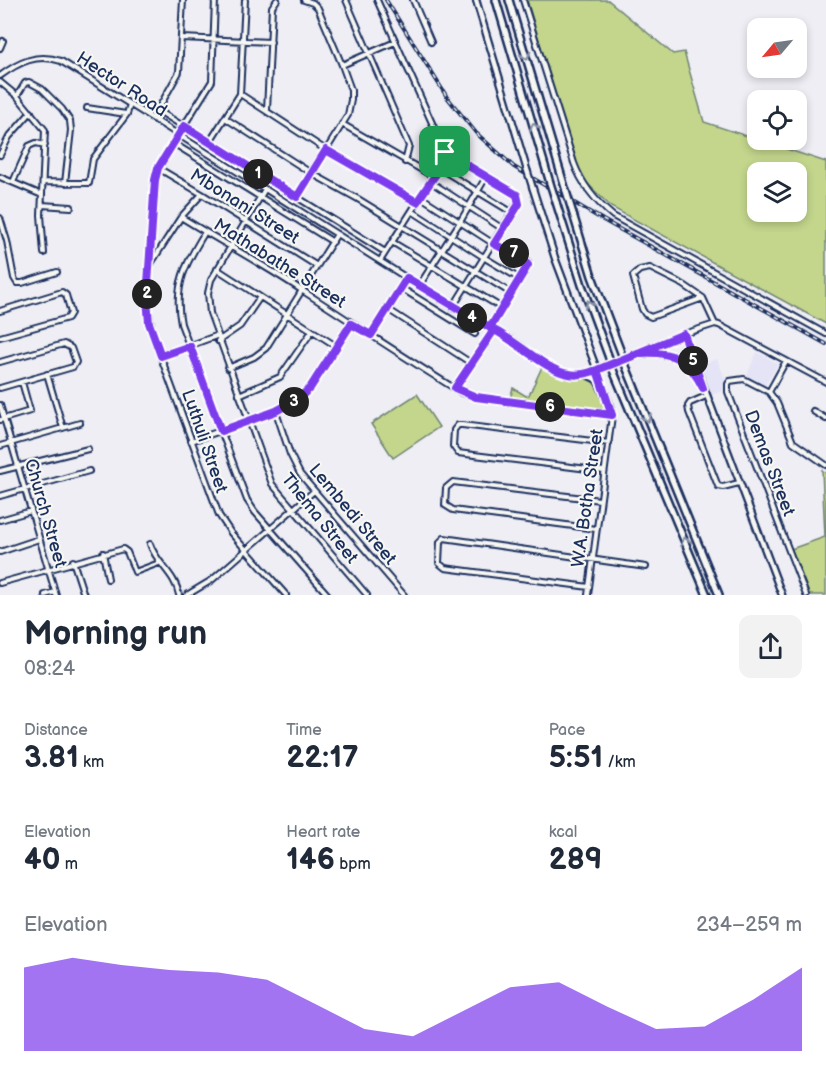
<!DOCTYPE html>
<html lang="en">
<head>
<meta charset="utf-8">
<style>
  body { margin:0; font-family:"Balsamiq Sans",sans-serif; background:#f2f2f3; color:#1f2937; height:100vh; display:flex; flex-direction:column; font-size:22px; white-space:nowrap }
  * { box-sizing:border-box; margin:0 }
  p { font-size:20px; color:#747a83 }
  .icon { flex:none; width:33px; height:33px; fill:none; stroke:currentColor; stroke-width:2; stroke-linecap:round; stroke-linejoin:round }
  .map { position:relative; height:595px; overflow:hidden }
  .panel { display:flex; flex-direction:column; background:#fff; flex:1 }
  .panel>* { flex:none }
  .needle { width:39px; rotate:241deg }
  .tools { position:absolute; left:747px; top:18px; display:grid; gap:12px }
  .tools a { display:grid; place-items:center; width:60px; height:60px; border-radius:12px; background:#fff; box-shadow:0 3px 9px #0003; font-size:30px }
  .pin { position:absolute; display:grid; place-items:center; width:51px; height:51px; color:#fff; margin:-26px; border-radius:12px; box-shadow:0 3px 9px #0006 }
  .km { position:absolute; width:30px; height:30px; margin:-15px; border-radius:50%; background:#222; color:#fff; font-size:16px; line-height:30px; text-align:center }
  .round { display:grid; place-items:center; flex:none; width:63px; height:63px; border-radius:12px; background:#f2f2f3 }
  .headline { display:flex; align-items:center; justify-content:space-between; height:102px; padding:0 24px }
  h1 { font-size:33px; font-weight:600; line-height:45px }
  .stats { display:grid; grid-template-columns:repeat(3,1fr); gap:9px; height:102px; padding:6px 24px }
  .stats div { display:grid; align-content:center }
  .stats b { font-size:30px; font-weight:600 }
  .stats small { font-size:16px; font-weight:400 }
  .stats p { font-size:16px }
  .chart { height:168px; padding:12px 24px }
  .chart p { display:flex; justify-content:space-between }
  .chart svg { width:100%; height:108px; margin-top:6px; fill:#7c3aed; opacity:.7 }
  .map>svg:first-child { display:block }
</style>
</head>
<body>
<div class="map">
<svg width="826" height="595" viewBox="0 0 826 595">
  <rect width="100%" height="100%" fill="#eeeef4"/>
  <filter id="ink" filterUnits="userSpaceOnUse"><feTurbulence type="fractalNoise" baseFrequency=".0167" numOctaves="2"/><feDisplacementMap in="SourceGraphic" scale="12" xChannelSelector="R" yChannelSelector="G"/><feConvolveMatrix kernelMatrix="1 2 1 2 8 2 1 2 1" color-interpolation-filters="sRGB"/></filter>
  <g filter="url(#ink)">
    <!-- built -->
    <path fill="#e5e4f7" d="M 757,352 L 778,364 L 765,386 L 746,377 Z
      M 717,359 L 725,378 L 723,391 L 710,395 L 699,365 Z"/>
    <!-- green -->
    <path fill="#c3d68c" stroke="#6f8275" stroke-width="1.5" fill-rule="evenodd" d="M 527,0 L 608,0 L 673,54 L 684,52 L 704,122 L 826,162 L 826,324 L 611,207 L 579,175 ZM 758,172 L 796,172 L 796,212 L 758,212 Z
      M 542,367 C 560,379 567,380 589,378 C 598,386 607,404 609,416 L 510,399 L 513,388 L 526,396 L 529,395 Z
      M 417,394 L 439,427 L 393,458 L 371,424 Z
      M 822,470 L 826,473 L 826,595 L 808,595 L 791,549 L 825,537 Z"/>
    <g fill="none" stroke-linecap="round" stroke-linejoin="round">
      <!-- minor casing -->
      <g stroke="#1b2f5e" stroke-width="8">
        <path id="minor" d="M 183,0 L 179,72 L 160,106 L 162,113 L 385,252
          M 215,0 L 212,81 L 173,143 L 156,175 L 147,298 L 152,333 L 219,515 L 231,533 L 286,595
          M 346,0 L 409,146 L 405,162
          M 377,0 L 445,152
          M 413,0 L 431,42
          M 523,0 L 574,163 C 582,185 595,201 613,216 L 826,334
          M 182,38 L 271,42
          M 0,48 L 3,41
          M 342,65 L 395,42
          M 0,76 C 19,62 37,53 61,61 L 453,307 C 473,318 495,329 514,341 C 530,352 547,369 565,374 C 576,376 586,373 597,370 L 610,404 L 612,416 L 588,595
          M 0,82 L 17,96 L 45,130 L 41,215 L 44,253
          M 240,94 L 326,150 L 417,203
          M 17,96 L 25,83 L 29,82 L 42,89 L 62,109 L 70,121 L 71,130 L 65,183
          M 87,108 L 126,114
          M 267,110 L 272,7 L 277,0
          M 225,118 L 311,173 L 358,199 L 511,293
          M 342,124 L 434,177
          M 173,143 L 333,242
          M 209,143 L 240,94 L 245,0
          M 445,152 L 515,194 L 519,201 L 453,307
          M 0,155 L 9,137 L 31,112
          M 158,168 L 202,194 L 317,266
          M 439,168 L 513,213
          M 0,177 L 42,195
          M 13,182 L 29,146 L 36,143 L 45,145
          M 43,182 L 89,183 L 93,159 L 127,114 L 130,104
          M 431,182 L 503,229
          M 265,189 L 211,280 L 208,293 L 210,313 L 272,484 L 367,595
          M 297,197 L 348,115 L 351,100 L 351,90 L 342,65 L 318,8 L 313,3 L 304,0
          M 421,197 L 494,244 L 522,257 L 528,263 L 527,268 L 490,328
          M 42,205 L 71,207
          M 412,211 L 485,258 L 520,279
          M 181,217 C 221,242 263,264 303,291 C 356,325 408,360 462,393 L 476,397 L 612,415
          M 0,218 L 7,241 L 14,278 L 17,283 L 22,283 L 57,272
          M 205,232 C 186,263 173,285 181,324 L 247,500 L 255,512 L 328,595
          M 392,242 L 502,308
          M 380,261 L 439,168 L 445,152
          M 150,265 L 181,217 L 202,194
          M 217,269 L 336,346
          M 419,286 L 460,222 L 486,177
          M 401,288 L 475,334
          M 703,298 L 651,317 L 645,314 L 642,309 L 633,276 L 640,270 L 650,268 L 684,285 L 703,298 L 715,324
          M 389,310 L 471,363
          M 0,311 L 62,292 L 66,295 L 71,313 L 68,318 L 0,337
          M 684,334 L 715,324 L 719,325 L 826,382
          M 371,335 L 407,278
          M 218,341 L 240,326 L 260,297
          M 161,356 L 216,336
          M 0,362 L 64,344 L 71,348 L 76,362 L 73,367 L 0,388
          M 228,368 L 254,357 L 266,348 L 337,234
          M 47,374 L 63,428
          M 584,374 L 597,380 L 604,396
          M 455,389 L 494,330
          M 769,392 L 786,361
          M 239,395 L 280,377 L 312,331
          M 706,396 L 690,403 L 688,406 L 689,412 L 718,486 L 723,487 L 739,483
          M 0,405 L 56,595
          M 813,411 L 826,419
          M 276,412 L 290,454 L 300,474 L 404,595
          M 0,420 L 30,411 L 22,382
          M 191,441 L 276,412 L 290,404 L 310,388 L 351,324
          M 0,446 L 80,423
          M 0,471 L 88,449
          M 604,471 L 458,453 L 453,446 L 454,430 L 458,425 L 462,425 L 609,443
          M 0,496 L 89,471
          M 0,520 L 31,511
          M 596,529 L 453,510 L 445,505 L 446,488 L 453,482 L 600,500
          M 150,544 C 156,563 176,575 179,595
          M 0,552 L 39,539
          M 103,553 L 108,579
          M 73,561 L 84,595
          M 0,583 L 123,549 L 127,552 L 135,572 L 159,563
          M 589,587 L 445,568 L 439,563 L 440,542 L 444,538 L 646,567
          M 45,595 L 55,592
          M 187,595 L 212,580 L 314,491
          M 806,595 L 728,392 L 728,384 L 730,381 L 744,379 L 769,392 L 777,403 L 793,442 L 826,465"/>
      </g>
      <!-- major casing -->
      <g stroke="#1b2f5e" stroke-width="9">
        <path id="major" d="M 476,0 L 527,170
          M 533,189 L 555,258 L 597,370 L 684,334 L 782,595
          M 644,353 C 666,352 683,357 697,375"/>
      </g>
      <!-- highway casing -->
      <g stroke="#1b2f5e" stroke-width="10">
        <path id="highway" d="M 496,0 L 550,183
          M 509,0 L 566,191
          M 556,202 L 582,285 L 609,358
          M 573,214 L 592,276 L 622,355
          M 625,364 L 719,595
          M 613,370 L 707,595"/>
      </g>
      <!-- minor -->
      <use href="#minor" stroke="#f6f6f2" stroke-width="4"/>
      <!-- major -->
      <use href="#major" stroke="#f6f6f2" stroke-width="4.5"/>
      <!-- highway -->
      <use href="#highway" stroke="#f6f6f2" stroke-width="5"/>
      <!-- rail casing -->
      <g stroke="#1b2f5e" stroke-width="4">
        <path id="rail" d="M 386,0 L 447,97 L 476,133 L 514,167 L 603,220 L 826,344"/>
      </g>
      <!-- rail -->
      <use href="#rail" stroke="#f6f6f2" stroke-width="1.5" stroke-dasharray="4.5" stroke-linecap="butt"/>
      <!-- major-bridge casing -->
      <g stroke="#1b2f5e" stroke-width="9" stroke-linecap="butt">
        <path id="major-bridge" d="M 527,170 L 533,189"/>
      </g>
      <!-- highway-bridge casing -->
      <g stroke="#1b2f5e" stroke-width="10" stroke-linecap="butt">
        <path id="highway-bridge" d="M 550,183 L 556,202
          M 566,191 L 573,214
          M 622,355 L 625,364
          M 609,358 L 613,370"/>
      </g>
      <!-- major-bridge -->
      <use href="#major-bridge" stroke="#f6f6f2" stroke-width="4.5"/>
      <!-- highway-bridge -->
      <use href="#highway-bridge" stroke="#f6f6f2" stroke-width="5"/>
    </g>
    <!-- one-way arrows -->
    <defs><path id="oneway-chevron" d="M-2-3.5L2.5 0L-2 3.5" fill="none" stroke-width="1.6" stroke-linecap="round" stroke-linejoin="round" transform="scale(1.5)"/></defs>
    <g stroke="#8892a8">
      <use href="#oneway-chevron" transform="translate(526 56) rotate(73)"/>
      <use href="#oneway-chevron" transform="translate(534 127) rotate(-107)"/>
      <use href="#oneway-chevron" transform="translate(589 304) rotate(-110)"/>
      <use href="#oneway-chevron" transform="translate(647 418) rotate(68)"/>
      <use href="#oneway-chevron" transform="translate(685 541) rotate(-112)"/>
    </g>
  </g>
  <g fill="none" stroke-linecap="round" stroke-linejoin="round" filter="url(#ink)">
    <!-- route casing -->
    <g stroke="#fff" stroke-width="12">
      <path id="route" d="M 445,152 L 440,168 L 417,202 L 326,150 L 297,197 L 184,126 L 158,168 L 155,180 L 147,298 L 149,323 L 161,356 L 190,346 L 221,431 L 276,411 L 298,399 L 310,388 L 351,324 L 371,335 L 407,278 L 494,330 C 515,340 548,372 569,374 C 579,376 588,373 597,370 L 684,334 L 703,388 C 689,359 673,351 641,353 L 597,370 L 612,415 L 476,397 L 455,388 L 494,330 L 490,328 L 528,265 L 522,258 L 494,244 L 519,204 L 517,195 L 445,152"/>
    </g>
    <!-- route -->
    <use href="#route" stroke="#7c3aed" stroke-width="8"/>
  </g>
  <g text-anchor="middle" stroke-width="4.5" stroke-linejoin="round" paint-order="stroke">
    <!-- street labels -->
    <g font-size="18" fill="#1b2f5e" stroke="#f6f6f2">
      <text transform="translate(122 84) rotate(33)" y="6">Hector Road</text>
      <text transform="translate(245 206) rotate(32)" y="6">Mbonani Street</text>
      <text transform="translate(280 263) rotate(32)" y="6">Mathabathe Street</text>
      <text transform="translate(205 441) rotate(71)" y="6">Luthuli Street</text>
      <text transform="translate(770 463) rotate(69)" y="6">Demas Street</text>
      <text transform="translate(587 498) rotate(-82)" y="6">W.A. Botha Street</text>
      <text transform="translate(46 513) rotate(74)" y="6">Church Street</text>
      <text transform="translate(353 514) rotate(50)" y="6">Lembedi Street</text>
      <text transform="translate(320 518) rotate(51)" y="6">Thema Street</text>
    </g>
  </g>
</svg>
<div class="tools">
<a><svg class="needle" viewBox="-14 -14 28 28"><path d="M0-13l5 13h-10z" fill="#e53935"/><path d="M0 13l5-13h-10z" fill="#747a83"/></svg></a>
<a><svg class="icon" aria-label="locate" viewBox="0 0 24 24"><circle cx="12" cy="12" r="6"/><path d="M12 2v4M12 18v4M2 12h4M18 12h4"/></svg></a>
<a><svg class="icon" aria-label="layers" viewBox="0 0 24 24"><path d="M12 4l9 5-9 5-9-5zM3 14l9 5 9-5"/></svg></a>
</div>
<div class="pin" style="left:445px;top:152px;background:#1e9e55"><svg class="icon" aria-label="arrive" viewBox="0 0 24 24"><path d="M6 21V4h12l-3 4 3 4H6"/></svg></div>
<b class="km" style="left:258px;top:174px">1</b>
<b class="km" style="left:147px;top:294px">2</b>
<b class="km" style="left:294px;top:402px">3</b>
<b class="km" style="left:472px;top:318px">4</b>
<b class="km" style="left:693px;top:361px">5</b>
<b class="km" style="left:550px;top:407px">6</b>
<b class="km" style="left:514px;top:253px">7</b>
</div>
<section class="panel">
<div class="headline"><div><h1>Morning run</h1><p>08:24</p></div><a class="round"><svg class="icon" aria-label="share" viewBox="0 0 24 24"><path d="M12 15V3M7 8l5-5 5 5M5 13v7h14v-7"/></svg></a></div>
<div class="stats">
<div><p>Distance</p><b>3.81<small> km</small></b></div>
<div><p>Time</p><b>22:17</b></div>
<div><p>Pace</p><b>5:51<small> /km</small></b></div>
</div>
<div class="stats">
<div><p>Elevation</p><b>40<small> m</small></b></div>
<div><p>Heart rate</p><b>146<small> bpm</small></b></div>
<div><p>kcal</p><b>289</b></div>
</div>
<div class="chart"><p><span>Elevation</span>234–259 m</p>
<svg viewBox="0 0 160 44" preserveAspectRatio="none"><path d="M0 44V10L10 6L20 9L30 11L40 12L50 15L60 25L70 35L80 38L90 28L100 18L110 16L120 26L130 35L140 34L150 23L160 10V44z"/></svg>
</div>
</section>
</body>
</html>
